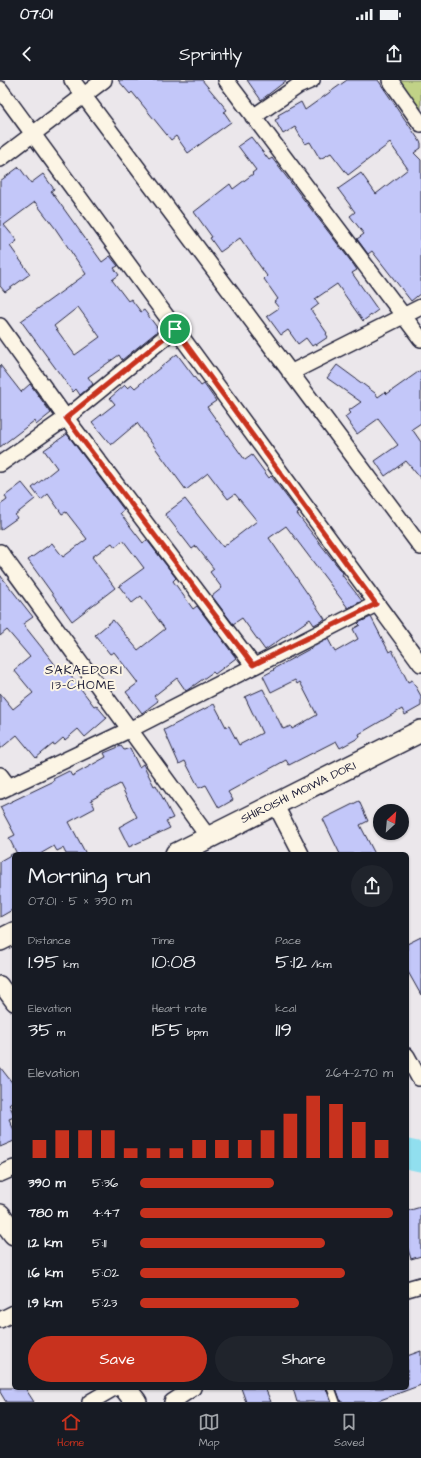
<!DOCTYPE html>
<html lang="en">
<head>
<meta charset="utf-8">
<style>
  body { margin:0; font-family:"Architects Daughter",sans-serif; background:#20242c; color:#f1f3f6; height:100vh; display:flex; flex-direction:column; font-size:15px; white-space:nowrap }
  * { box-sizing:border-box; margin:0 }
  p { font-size:13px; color:#9ea1a6 }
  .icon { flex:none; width:22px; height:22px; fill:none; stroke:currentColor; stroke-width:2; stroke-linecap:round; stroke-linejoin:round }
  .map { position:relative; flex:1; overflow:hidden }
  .side { position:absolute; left:12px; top:772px; width:397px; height:538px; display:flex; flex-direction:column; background:#171b24; border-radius:6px; box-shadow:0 1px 3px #0004 }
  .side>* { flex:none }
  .needle { width:26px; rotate:26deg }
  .buttons { position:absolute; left:373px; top:724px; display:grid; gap:8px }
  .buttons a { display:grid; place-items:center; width:36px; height:36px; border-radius:50%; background:#171b24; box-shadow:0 1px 3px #0004; font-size:20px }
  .pin { position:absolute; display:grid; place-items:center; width:34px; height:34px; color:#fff; margin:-17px; border:2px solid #fff; border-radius:50%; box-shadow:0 1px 4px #0007 }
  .round { display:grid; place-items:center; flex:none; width:42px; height:42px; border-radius:21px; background:#20242c }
  .overview { display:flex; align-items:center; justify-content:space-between; height:68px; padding:0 16px }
  h1 { font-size:22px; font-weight:600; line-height:30px }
  .metrics { display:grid; grid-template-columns:repeat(3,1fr); gap:6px; height:68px; padding:4px 16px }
  .metrics div { display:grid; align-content:center }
  .metrics b { font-size:20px; font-weight:600 }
  .metrics small { font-size:11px; font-weight:400 }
  .metrics p { font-size:11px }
  .chart { height:112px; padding:8px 16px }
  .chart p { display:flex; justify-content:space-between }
  .chart svg { width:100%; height:72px; margin-top:4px; stroke:#c8321e; stroke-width:6 }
  .cta { display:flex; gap:8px; margin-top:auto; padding:8px 16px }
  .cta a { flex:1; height:46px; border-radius:24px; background:#c8321e; color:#fff; font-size:16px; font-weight:600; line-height:46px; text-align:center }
  .cta a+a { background:#20242c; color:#f1f3f6 }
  ul { padding:0 16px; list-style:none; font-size:13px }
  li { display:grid; grid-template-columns:64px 48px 1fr; align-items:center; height:30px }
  li i { height:10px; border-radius:5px; background:#c8321e }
  .status { display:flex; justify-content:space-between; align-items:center; height:28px; padding:0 20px; background:#171b24; direction:ltr }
  .status svg { height:11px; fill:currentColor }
  header { display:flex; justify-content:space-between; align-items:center; height:52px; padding:0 16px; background:#171b24; font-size:18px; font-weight:600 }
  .tabs { display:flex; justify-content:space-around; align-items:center; height:56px; border-top:1px solid #363941; background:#171b24; font-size:11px; color:#9ea1a6 }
  .tabs a { display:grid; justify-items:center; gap:2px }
  .tabs .on { color:#c8321e }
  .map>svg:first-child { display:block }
</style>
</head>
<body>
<div class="status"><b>07:01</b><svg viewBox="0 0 49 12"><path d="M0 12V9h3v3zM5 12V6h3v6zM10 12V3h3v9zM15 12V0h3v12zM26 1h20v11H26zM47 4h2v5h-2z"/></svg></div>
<header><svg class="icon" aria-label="back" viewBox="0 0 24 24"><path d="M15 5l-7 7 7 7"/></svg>Sprintly<svg class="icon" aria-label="share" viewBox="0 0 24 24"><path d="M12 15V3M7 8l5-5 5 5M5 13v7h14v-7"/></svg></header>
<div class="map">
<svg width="421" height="1322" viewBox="0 0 421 1322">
  <rect width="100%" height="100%" fill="#ebe7eb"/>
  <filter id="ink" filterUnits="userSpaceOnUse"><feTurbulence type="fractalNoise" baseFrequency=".025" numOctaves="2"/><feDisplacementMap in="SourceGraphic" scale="8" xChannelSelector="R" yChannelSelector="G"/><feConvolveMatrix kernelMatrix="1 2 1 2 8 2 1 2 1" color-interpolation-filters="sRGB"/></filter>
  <g filter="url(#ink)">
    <!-- green -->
    <path fill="#c1d287" stroke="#727a61" d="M 399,0 L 421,0 L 421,29 Z"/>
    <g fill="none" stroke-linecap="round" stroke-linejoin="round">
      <!-- river -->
      <path stroke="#91dfef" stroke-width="29" d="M 407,1074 L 421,1077"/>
    </g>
    <!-- building -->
    <path fill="#c3c7f9" stroke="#22223b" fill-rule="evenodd" d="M 118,0 L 202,0 L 227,30 L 224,32 L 231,42 L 188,73 L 176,56 L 171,60 L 132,12 L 130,14 Z
      M 247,0 L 287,0 L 261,20 Z
      M 347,0 L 378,0 L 421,63 L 421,68 L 414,73 L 421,80 L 421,213 L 411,221 L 372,171 L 368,174 L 357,159 L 364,154 L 350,136 L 355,132 L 338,109 L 361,93 L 376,114 L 408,89 L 390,63 L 348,95 L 331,73 L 320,79 L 310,62 L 305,64 L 295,47 L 283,54 L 275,40 L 279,38 L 278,35 L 301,22 L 305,30 Z
      M 251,57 L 269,80 L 272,78 L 353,184 L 357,190 L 352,193 L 378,230 L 363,241 L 337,204 L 315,219 L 319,224 L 311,230 L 327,253 L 326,254 L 328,257 L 316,265 L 315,264 L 312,266 L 306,258 L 298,264 L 288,250 L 281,255 L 267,236 L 279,228 L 274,222 L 278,219 L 264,199 L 267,196 L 240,158 L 220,172 L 210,158 L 212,157 L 194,132 L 230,104 L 233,109 L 253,94 L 252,93 L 256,90 L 238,66 Z
      M 19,87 L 31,103 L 43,94 L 54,109 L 51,111 L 102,182 L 110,176 L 118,186 L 114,188 L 119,195 L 112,200 L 128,221 L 131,219 L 141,232 L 144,230 L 159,250 L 122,280 L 119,275 L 88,297 L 93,304 L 80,315 L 76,309 L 73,312 L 21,241 L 86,194 L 55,148 L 35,122 L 4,145 L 17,161 L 10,166 L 30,194 L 5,212 L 0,206 L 0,101 ZM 78,227 L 100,257 L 75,275 L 54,246 Z
      M 177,274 L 201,306 L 204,304 L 216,321 L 207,327 L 245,380 L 252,375 L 269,398 L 271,396 L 299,433 L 297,434 L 343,493 L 342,495 L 362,521 L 348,528 L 286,446 L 269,458 L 325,539 L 314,545 L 310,539 L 265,570 L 242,538 L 233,544 L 212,516 L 222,508 L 210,492 L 214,489 L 196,466 L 192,469 L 165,434 L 185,419 L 223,467 L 257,441 L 235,414 L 228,419 L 208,393 L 186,410 L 137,343 L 111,365 L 92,342 L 115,324 L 110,318 L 125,305 L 128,308 L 132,305 L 135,308 Z
      M 0,285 L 21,312 L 30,304 L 51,333 L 36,345 L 34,341 L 0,367 Z
      M 337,285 L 375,313 L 378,317 L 385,312 L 387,314 L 421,290 L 421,343 L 412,349 L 421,362 L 421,399 L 406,381 L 385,396 L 375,381 L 398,365 L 378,339 L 357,354 L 345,337 L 350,333 L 348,331 L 361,322 L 327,298 Z
      M 67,354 L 124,430 L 120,433 L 143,463 L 147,460 L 176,498 L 173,501 L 193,529 L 197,526 L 236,578 L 215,594 L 213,592 L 186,611 L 177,598 L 154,616 L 158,621 L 142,633 L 126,612 L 138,603 L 114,572 L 110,574 L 95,555 L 113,540 L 138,570 L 165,549 L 141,516 L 132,523 L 119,506 L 144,488 L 123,460 L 115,467 L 112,463 L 92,477 L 115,508 L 72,541 L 28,480 L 52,463 L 63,477 L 87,459 L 66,432 L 62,434 L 48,414 L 41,420 L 32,408 L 57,388 L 44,370 Z
      M 22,403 L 35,419 L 15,435 L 17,438 L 0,450 L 0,425 L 7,420 L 5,416 Z
      M 0,495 L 33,537 L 23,544 L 61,592 L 65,588 L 94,626 L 96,625 L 107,638 L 85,657 L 78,649 L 65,660 L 63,658 L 55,665 L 53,664 L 36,678 L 17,655 L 0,669 L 0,613 L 13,629 L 33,613 L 14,590 L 30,577 L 7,550 L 0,556 Z
      M 371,537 L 389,572 L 392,570 L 408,602 L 412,600 L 421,616 L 421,626 L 405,635 L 402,629 L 359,654 L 360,657 L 340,668 L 336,661 L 289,685 L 286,680 L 228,712 L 233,720 L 219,728 L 206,705 L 199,708 L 185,681 L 179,684 L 164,650 L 214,624 L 226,647 L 229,646 L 239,665 L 262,653 L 245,617 L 263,609 L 283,649 L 291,646 L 292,649 L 317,635 L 300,602 L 297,604 L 295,600 L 271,612 L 263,596 L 274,590 L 273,589 L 328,559 L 335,572 L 358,559 L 353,549 L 360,545 L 358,543 Z
      M 121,666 L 124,670 L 130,668 L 139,687 L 143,684 L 154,706 L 156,705 L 173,738 L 166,741 L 170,748 L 129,767 L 119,747 L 137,737 L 120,704 L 91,720 L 95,728 L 69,742 L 86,774 L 66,774 L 63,768 L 57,771 L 54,766 L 40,774 L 17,774 L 9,758 L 15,755 L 0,727 L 54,701 L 53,699 L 69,691 L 72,696 L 106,677 L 104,673 Z
      M 359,721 L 368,741 L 360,745 L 375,774 L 340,774 L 323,739 Z
      M 14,773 L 14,829 L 0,837 L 0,781 Z
      M 421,857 L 421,915 L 407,890 L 407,864 Z
      M 0,987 L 14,1005 L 14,1020 L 9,1024 L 14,1035 L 14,1037 L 9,1039 L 14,1050 L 14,1061 L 0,1067 Z
      M 421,1127 L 421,1176 L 411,1179 L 407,1166 L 407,1131 Z
      M 421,1271 L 421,1305 L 375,1322 L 341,1322 L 336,1308 L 407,1308 L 407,1276 Z
      M 0,1308 L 25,1308 L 34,1322 L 6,1322 L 0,1312 Z
      M 241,1308 L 265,1308 L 271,1322 L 246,1322 Z
      M 293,1308 L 326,1308 L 331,1322 L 297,1322 Z"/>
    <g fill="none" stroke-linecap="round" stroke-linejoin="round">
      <!-- lane casing -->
      <g stroke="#22223b" stroke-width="10">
        <path id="lane" d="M 331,1308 L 336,1322"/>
      </g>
      <!-- street casing -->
      <g stroke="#22223b" stroke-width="18">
        <path id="street" d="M 72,0 L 421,467
          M 226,0 L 421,259
          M 390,0 L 421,44
          M 0,9 L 421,584
          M 253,37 L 298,6 L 312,0
          M 0,79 L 104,0
          M 0,246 L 66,338 L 253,585
          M 290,293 L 421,227
          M 0,384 L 66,338 L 175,249
          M 0,472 L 209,758
          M 0,695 L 9,707
          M 0,711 L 131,649 L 376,524
          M 275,724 L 301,774
          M 0,904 L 14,923
          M 407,976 L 419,998
          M 0,1094 L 14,1088
          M 407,1209 L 421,1205
          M 0,1240 L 14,1233
          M 90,1322 L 114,1308
          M 172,1322 L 193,1308"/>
      </g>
      <!-- secondary casing -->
      <g stroke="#22223b" stroke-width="24">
        <path id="secondary" d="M 176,774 L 421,651
          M 0,860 L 14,853
          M 0,1135 L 14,1154
          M 125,1308 L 136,1322"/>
      </g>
      <!-- lane -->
      <use href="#lane" stroke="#fcf5e5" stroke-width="7"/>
      <!-- street -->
      <use href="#street" stroke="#fcf5e5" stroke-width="15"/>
      <!-- secondary -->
      <use href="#secondary" stroke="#fcf5e5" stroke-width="21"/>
    </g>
  </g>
  <g fill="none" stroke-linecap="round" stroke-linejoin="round" filter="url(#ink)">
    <!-- route casing -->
    <g stroke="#fff" stroke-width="8">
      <path id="route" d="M 175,249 L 376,524 L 253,585 L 66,338 Z"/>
    </g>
    <!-- route -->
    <use href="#route" stroke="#c8321e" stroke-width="5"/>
  </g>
  <g text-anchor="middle" stroke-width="4" stroke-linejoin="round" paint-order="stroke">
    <!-- street labels -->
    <g font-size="12" fill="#22223b" stroke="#fcf5e5">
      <text transform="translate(298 712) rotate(-26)" y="4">SHIROISHI MOIWA DORI</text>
    </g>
    <!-- neighbourhood labels -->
    <g font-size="13" letter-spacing="1" fill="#22223b" stroke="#fcf5e5">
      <text x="84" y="594">SAKAEDORI<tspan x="84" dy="15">13-CHOME</tspan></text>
    </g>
  </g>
</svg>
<div class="buttons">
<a><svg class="needle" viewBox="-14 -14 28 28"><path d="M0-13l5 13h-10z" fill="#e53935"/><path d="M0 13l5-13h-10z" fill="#9ea1a6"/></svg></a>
</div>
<div class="pin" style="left:175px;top:249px;background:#1e9e55"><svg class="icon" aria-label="arrive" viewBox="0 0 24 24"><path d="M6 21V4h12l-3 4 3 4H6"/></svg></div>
<section class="side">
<div class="overview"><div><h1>Morning run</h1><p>07:01 · 5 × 390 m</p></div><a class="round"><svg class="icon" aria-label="share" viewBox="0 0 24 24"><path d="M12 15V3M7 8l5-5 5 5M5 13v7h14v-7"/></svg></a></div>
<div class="metrics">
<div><p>Distance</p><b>1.95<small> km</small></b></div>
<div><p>Time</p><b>10:08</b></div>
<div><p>Pace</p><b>5:12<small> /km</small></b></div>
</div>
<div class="metrics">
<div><p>Elevation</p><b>35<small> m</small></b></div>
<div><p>Heart rate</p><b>155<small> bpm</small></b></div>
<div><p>kcal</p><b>119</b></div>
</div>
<div class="chart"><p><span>Elevation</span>264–270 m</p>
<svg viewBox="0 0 160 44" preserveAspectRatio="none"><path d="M5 44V33M15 44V27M25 44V27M35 44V27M45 44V38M55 44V38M65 44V38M75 44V33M85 44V33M95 44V33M105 44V27M115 44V17M125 44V6M135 44V11M145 44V22M155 44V33"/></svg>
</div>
<ul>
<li><b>390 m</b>5:36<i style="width:53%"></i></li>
<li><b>780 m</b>4:47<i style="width:100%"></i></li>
<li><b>1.2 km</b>5:11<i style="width:73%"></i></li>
<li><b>1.6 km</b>5:02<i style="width:81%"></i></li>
<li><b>1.9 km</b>5:23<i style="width:63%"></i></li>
</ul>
<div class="cta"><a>Save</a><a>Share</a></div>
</section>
</div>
<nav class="tabs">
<a class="on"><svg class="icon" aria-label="home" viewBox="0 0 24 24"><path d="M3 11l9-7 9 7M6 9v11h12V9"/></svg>Home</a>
<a><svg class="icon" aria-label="map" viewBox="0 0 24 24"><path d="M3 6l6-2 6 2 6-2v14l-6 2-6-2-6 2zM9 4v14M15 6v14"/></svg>Map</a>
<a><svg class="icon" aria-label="saved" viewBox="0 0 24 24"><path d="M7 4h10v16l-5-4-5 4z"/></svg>Saved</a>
</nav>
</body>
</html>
